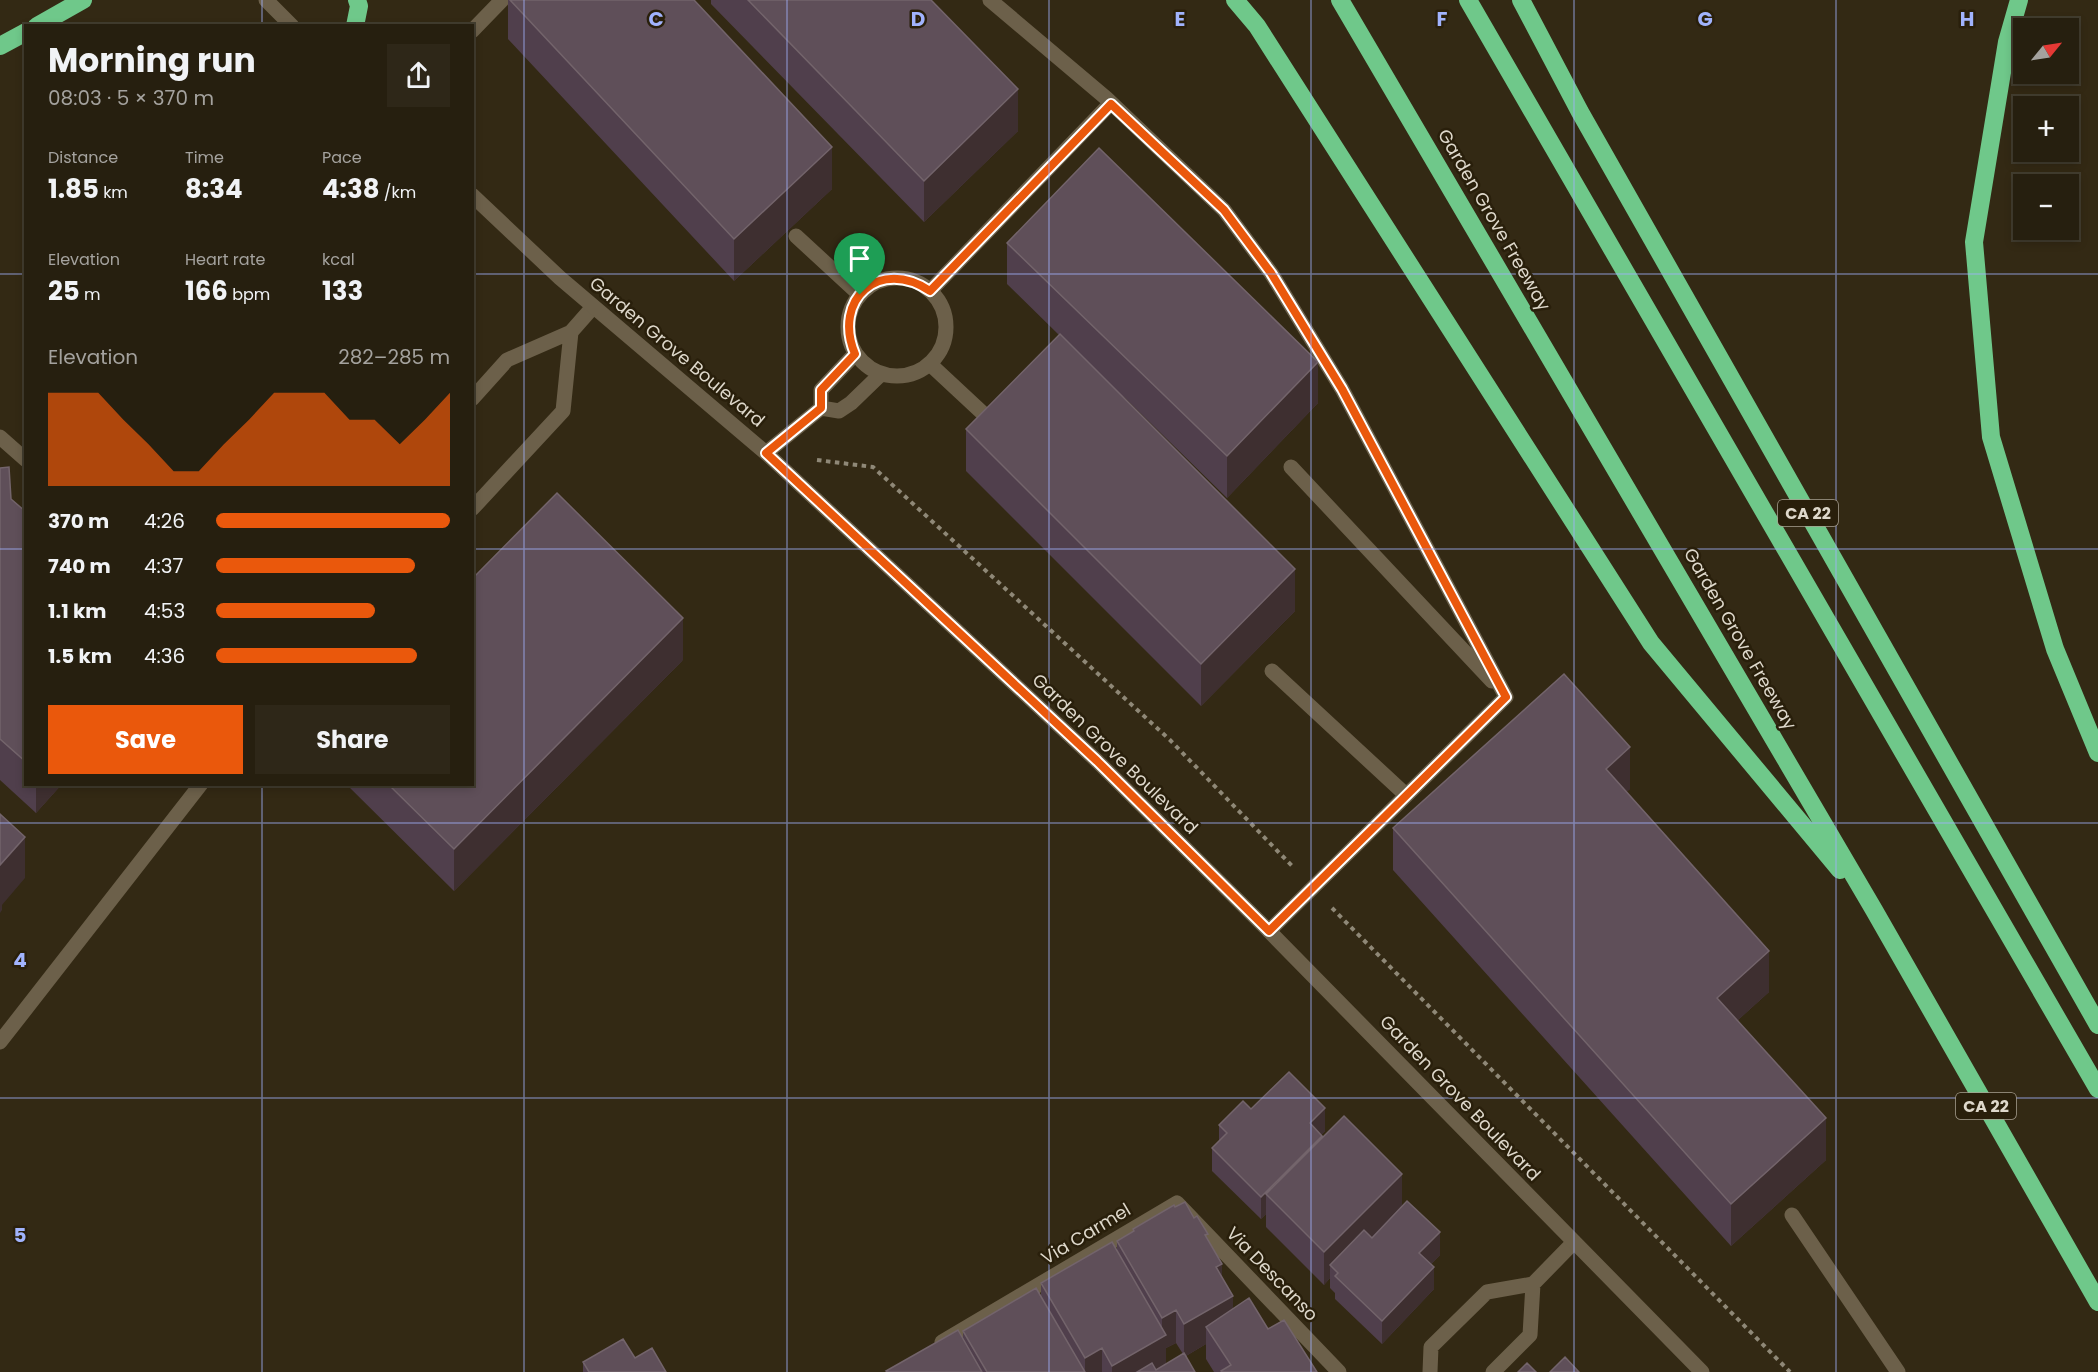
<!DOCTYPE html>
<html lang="en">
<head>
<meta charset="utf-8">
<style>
  body { margin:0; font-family:Poppins,sans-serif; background:#2e2718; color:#f1f3f6; height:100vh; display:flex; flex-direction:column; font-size:22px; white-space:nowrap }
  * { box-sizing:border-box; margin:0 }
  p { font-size:20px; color:#a4a29e }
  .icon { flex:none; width:33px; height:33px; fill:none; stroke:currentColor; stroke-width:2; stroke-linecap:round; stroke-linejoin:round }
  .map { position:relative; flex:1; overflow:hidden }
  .details { position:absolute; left:24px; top:24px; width:450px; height:762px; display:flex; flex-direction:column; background:#261f0f; border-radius:0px; box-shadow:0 3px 9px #0003,0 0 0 2px #423d2f }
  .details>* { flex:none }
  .needle { width:39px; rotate:60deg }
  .buttons { position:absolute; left:2013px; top:18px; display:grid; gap:12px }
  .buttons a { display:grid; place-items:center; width:66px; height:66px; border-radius:0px; background:#261f0f; box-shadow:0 3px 9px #0003,0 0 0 2px #423d2f; font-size:30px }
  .pin { position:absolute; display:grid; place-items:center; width:51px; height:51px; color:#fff; margin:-62px -26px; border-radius:50% 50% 50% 0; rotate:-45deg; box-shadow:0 0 6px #0007 }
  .pin .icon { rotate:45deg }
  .round { display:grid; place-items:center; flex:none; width:63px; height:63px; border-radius:0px; background:#2e2718 }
  .summary { display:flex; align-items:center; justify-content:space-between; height:102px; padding:0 24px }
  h1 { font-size:33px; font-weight:700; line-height:45px }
  .stats { display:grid; grid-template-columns:repeat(3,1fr); gap:9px; height:102px; padding:6px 24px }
  .stats div { display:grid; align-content:center }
  .stats b { font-size:26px; font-weight:700 }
  .stats small { font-size:16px; font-weight:400 }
  .stats p { font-size:16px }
  .chart { height:168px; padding:12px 24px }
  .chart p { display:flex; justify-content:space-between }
  .chart svg { width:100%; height:108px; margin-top:6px; fill:#ea580c; opacity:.7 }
  .cta { display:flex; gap:12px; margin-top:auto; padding:12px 24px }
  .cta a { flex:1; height:69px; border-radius:0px; background:#ea580c; color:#fff; font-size:24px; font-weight:700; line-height:69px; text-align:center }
  .cta a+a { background:#2e2718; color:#f1f3f6 }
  ul { padding:0 24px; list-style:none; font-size:20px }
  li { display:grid; grid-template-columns:96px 72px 1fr; align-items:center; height:45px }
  li i { height:15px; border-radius:8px; background:#ea580c }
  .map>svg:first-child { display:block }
</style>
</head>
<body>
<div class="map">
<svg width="2098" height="1372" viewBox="0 0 2098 1372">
  <rect width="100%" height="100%" fill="#332914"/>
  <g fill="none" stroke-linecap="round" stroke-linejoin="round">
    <!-- path -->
    <path stroke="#8f8877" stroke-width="4" stroke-dasharray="4.5 4.5" stroke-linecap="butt" d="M 817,460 L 873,467 L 1170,740 L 1294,868
      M 1332,908 L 1790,1372"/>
    <!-- service -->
    <path stroke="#6c604a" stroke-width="15" d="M 990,0 L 1106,98 L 1224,210 L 1271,273 L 1342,389 L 1506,697 L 1269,931
      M 472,31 L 502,0
      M 796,236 L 860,295
      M848 327a49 49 0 1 1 98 0a49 49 0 1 1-98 0Z
      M 930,291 L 1111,103
      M 931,365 L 989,419
      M 472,399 L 507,360 L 571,332 L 593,307
      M 821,408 L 821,390 L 855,354
      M 0,437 L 26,460
      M 766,453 L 821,408 L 839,411 L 851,403 L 881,374
      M 1291,467 L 1492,681
      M 472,509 L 563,411 L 571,332
      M 1272,671 L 1406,795
      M 0,1042 L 201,784
      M 1792,1215 L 1898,1372
      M 1430,1372 L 1431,1347 L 1487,1292 L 1533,1284 L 1574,1242
      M 1493,1372 L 1530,1335 L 1533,1284"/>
    <!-- minor -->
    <path stroke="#6c604a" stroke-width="15" d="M 942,1342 L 1177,1203 L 1339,1372"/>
    <!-- secondary -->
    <path stroke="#6c604a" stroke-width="15" d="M 266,0 L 292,26
      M 472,195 L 560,278 L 766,453 L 1097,761 L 1269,931 L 1702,1372"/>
    <!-- motorway -->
    <path stroke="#6fc88a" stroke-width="18" d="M 1235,0 L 1257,26 L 1651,643 L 1840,870
      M 1340,0 L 1874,910 L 2098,1302
      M 1468,0 L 2098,1089
      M 1521,0 L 1580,112 L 2098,1025
      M 2019,0 L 2007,42 L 1974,242 L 1991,437 L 2055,649 L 2098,753
      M 37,26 L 83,0
      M 355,26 L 359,6 L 357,0
      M 0,46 L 26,32"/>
  </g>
  <!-- wall -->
  <path fill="#503f4c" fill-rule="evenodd" d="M 508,0 L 694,0 L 832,189 L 734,281 L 508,39 Z
    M 711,0 L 931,0 L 1018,131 L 924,222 L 711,4 Z
    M 1007,243 L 1318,403 L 1227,498 L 1123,396 L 1295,611 L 1201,706 L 966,471 L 966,429 L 1059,335 L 1007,284 Z
    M 0,468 L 11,499 L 26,512 L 26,784 L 62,784 L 36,813 L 0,780 Z
    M 683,660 L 454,891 L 346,784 L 472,784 Z
    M 1630,789 L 1626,792 L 1769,992 L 1738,1020 L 1826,1160 L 1731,1246 L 1393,870 L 1393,828 Z
    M 1251,1109 L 1325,1131 L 1321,1135 L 1322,1138 L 1402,1206 L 1440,1255 L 1431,1264 L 1434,1289 L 1382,1344 L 1335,1299 L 1335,1293 L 1330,1288 L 1330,1278 L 1324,1285 L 1266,1227 L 1266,1214 L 1261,1219 L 1212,1171 L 1212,1148 L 1219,1141 L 1219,1125 Z
    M 1175,1207 L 1194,1218 L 1208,1239 L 1233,1309 L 1268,1329 L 1317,1372 L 1214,1372 L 1206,1359 L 1206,1344 L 1186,1356 L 1195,1372 L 886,1372 L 963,1339 L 963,1331 L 1041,1296 L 1041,1283 L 1117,1250 L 1117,1241 L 1133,1232 L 1133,1229 ZM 1176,1343 L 1183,1354 L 1166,1364 L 1166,1348 Z
    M 635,1358 L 666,1372 L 583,1372 L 583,1362 Z"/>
  <!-- shaded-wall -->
  <path fill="#3e2f30" d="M 1018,89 L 1018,131 L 924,222 L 924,181 Z
    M 832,147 L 832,189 L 734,281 L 734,239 Z
    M 1318,362 L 1318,403 L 1227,498 L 1227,456 Z
    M 1295,569 L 1295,611 L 1201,706 L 1201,664 Z
    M 683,618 L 683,660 L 454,891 L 454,849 Z
    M 1630,747 L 1630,789 L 1606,811 L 1606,769 Z
    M 36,784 L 62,784 L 36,813 Z
    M 25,837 L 25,878 L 2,905 L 2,910 L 0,913 L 0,865 Z
    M 1769,951 L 1769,992 L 1717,1039 L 1717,998 Z
    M 1325,1108 L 1325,1131 L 1310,1146 L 1310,1123 Z
    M 1826,1118 L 1826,1160 L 1731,1246 L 1731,1204 Z
    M 1322,1136 L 1322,1158 L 1266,1194 L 1266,1214 L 1261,1219 L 1261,1197 Z
    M 1402,1174 L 1402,1206 L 1337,1272 L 1330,1265 L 1330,1278 L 1324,1285 L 1324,1252 Z
    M 1440,1232 L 1440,1255 L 1419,1276 L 1419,1253 Z
    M 1222,1264 L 1222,1296 L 1216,1267 Z
    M 1434,1267 L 1434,1289 L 1382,1344 L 1382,1321 Z
    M 1233,1296 L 1233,1329 L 1206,1327 L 1206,1344 L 1184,1357 L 1184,1324 Z
    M 1176,1310 L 1176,1343 L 1166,1348 L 1166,1368 L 1159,1372 L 1112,1372 L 1112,1366 L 1162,1337 L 1162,1318 Z
    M 1102,1348 L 1102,1372 L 1085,1372 L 1085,1358 Z"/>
  <!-- building -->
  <path fill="#5f4f59" stroke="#73646b" stroke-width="1.5" d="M 510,0 L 694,0 L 832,147 L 734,239 Z
    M 748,0 L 931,0 L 1018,89 L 924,181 Z
    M 1099,148 L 1318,362 L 1227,456 L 1007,243 Z
    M 1060,334 L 1295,569 L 1201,664 L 966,429 Z
    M 9,467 L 11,499 L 26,512 L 26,762 L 0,739 L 0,468 Z
    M 557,493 L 683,618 L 454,849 L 388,784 L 472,784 L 472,579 Z
    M 1564,674 L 1630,747 L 1606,769 L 1769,951 L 1717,998 L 1826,1118 L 1731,1204 L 1393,828 Z
    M 0,814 L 25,837 L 0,865 Z
    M 1289,1072 L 1325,1108 L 1310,1123 L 1322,1136 L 1261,1197 L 1212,1148 L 1227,1133 L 1219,1125 L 1243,1101 L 1251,1109 Z
    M 1344,1116 L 1402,1174 L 1324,1252 L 1266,1194 Z
    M 1407,1201 L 1440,1232 L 1419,1253 L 1434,1267 L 1382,1321 L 1335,1276 L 1338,1273 L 1330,1265 L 1364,1230 L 1372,1238 Z
    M 1185,1202 L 1194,1218 L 1197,1216 L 1208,1234 L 1205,1235 L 1222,1264 L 1216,1267 L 1233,1296 L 1184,1324 L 1176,1310 L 1162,1318 L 1117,1241 L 1134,1231 L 1133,1229 L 1174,1205 L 1175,1207 Z
    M 1112,1242 L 1166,1335 L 1112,1366 L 1102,1348 L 1085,1358 L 1041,1283 Z
    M 1036,1288 L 1085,1372 L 987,1372 L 963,1331 Z
    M 1249,1298 L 1268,1329 L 1284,1320 L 1317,1372 L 1222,1372 L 1221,1371 L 1231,1365 L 1206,1327 Z
    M 958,1330 L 982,1372 L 887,1372 L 886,1371 Z
    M 623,1339 L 635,1358 L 652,1348 L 666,1372 L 589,1372 L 583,1362 Z
    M 1184,1353 L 1195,1372 L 1137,1372 L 1152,1363 L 1156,1370 Z
    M 1565,1357 L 1579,1372 L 1550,1372 Z
    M 1527,1363 L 1536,1372 L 1518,1372 Z"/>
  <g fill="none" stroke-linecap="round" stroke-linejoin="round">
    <!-- route casing -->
    <g stroke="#fff" stroke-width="12">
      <path id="route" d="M 1111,104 L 1224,210 L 1271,273 L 1342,389 L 1506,697 L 1269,931 L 1097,761 L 766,453 L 821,408 L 821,390 L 855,354 C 832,299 880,257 930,291 Z"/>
    </g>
    <!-- route -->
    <use href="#route" stroke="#ea580c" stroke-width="8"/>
  </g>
  <!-- grid -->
  <path fill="none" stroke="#a1b3fd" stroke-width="1.5" stroke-opacity="0.55" d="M 262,0 L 262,26M 524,0 L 524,1372M 787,0 L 787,1372M 1049,0 L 1049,1372M 1311,0 L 1311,1372M 1574,0 L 1574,1372M 1836,0 L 1836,1372M 0,274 L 26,274M 472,274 L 2098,274M 0,549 L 26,549M 472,549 L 2098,549M 262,784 L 262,1372M 0,823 L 2098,823M 0,1098 L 2098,1098"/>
  <g text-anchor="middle" stroke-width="5" stroke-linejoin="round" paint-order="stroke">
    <!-- shield labels -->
    <g fill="#291f0b" stroke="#a8a091" stroke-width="1.5">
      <rect x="1778" y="500" width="60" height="26" rx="4.5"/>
      <rect x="1956" y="1093" width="60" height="26" rx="4.5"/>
    </g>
    <g font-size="16" font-weight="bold" fill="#ded8cb">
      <text x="1808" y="519">CA 22</text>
      <text x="1986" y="1112">CA 22</text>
    </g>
    <!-- street labels -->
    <g font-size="18" fill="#ded8cb" stroke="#291f0b">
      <text transform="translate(1494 220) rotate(60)" y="6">Garden Grove Freeway</text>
      <text transform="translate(677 352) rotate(40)" y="6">Garden Grove Boulevard</text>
      <text transform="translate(1740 639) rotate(60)" y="6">Garden Grove Freeway</text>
      <text transform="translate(1115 754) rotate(44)" y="6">Garden Grove Boulevard</text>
      <text transform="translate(1460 1098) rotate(46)" y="6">Garden Grove Boulevard</text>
      <text transform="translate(1086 1234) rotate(-31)" y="6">Via Carmel</text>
      <text transform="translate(1272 1274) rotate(46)" y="6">Via Descanso</text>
    </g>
  </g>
  <g font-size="20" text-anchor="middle" font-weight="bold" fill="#a1b3fd" stroke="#291f0b" stroke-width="5" stroke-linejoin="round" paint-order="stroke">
    <text x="656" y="26">C</text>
    <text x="918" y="26">D</text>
    <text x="1180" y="26">E</text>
    <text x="1442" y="26">F</text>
    <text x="1705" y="26">G</text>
    <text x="1967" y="26">H</text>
    <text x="20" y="967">4</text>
    <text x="20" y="1242">5</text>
  </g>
</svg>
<div class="buttons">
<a><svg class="needle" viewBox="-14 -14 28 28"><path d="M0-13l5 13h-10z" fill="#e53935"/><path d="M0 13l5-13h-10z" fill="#a4a29e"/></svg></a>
<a>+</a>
<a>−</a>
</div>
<div class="pin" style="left:860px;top:295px;background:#1e9e55"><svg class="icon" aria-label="arrive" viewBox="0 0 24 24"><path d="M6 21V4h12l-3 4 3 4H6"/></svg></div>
<section class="details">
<div class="summary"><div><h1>Morning run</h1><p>08:03 · 5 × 370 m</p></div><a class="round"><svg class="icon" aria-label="share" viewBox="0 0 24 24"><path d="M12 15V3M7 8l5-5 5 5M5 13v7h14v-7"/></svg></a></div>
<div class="stats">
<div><p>Distance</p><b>1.85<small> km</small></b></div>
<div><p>Time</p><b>8:34</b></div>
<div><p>Pace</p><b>4:38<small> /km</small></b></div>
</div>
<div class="stats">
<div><p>Elevation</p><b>25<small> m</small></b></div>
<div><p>Heart rate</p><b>166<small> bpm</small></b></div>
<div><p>kcal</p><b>133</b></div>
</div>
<div class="chart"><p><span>Elevation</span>282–285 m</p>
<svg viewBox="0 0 160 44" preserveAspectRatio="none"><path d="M0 44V6L10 6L20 6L30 17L40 27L50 38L60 38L70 27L80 17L90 6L100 6L110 6L120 17L130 17L140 27L150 17L160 6V44z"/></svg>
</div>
<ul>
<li><b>370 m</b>4:26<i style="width:100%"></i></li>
<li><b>740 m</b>4:37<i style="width:85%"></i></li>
<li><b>1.1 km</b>4:53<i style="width:68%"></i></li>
<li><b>1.5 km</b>4:36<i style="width:86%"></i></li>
</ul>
<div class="cta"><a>Save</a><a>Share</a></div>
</section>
</div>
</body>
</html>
